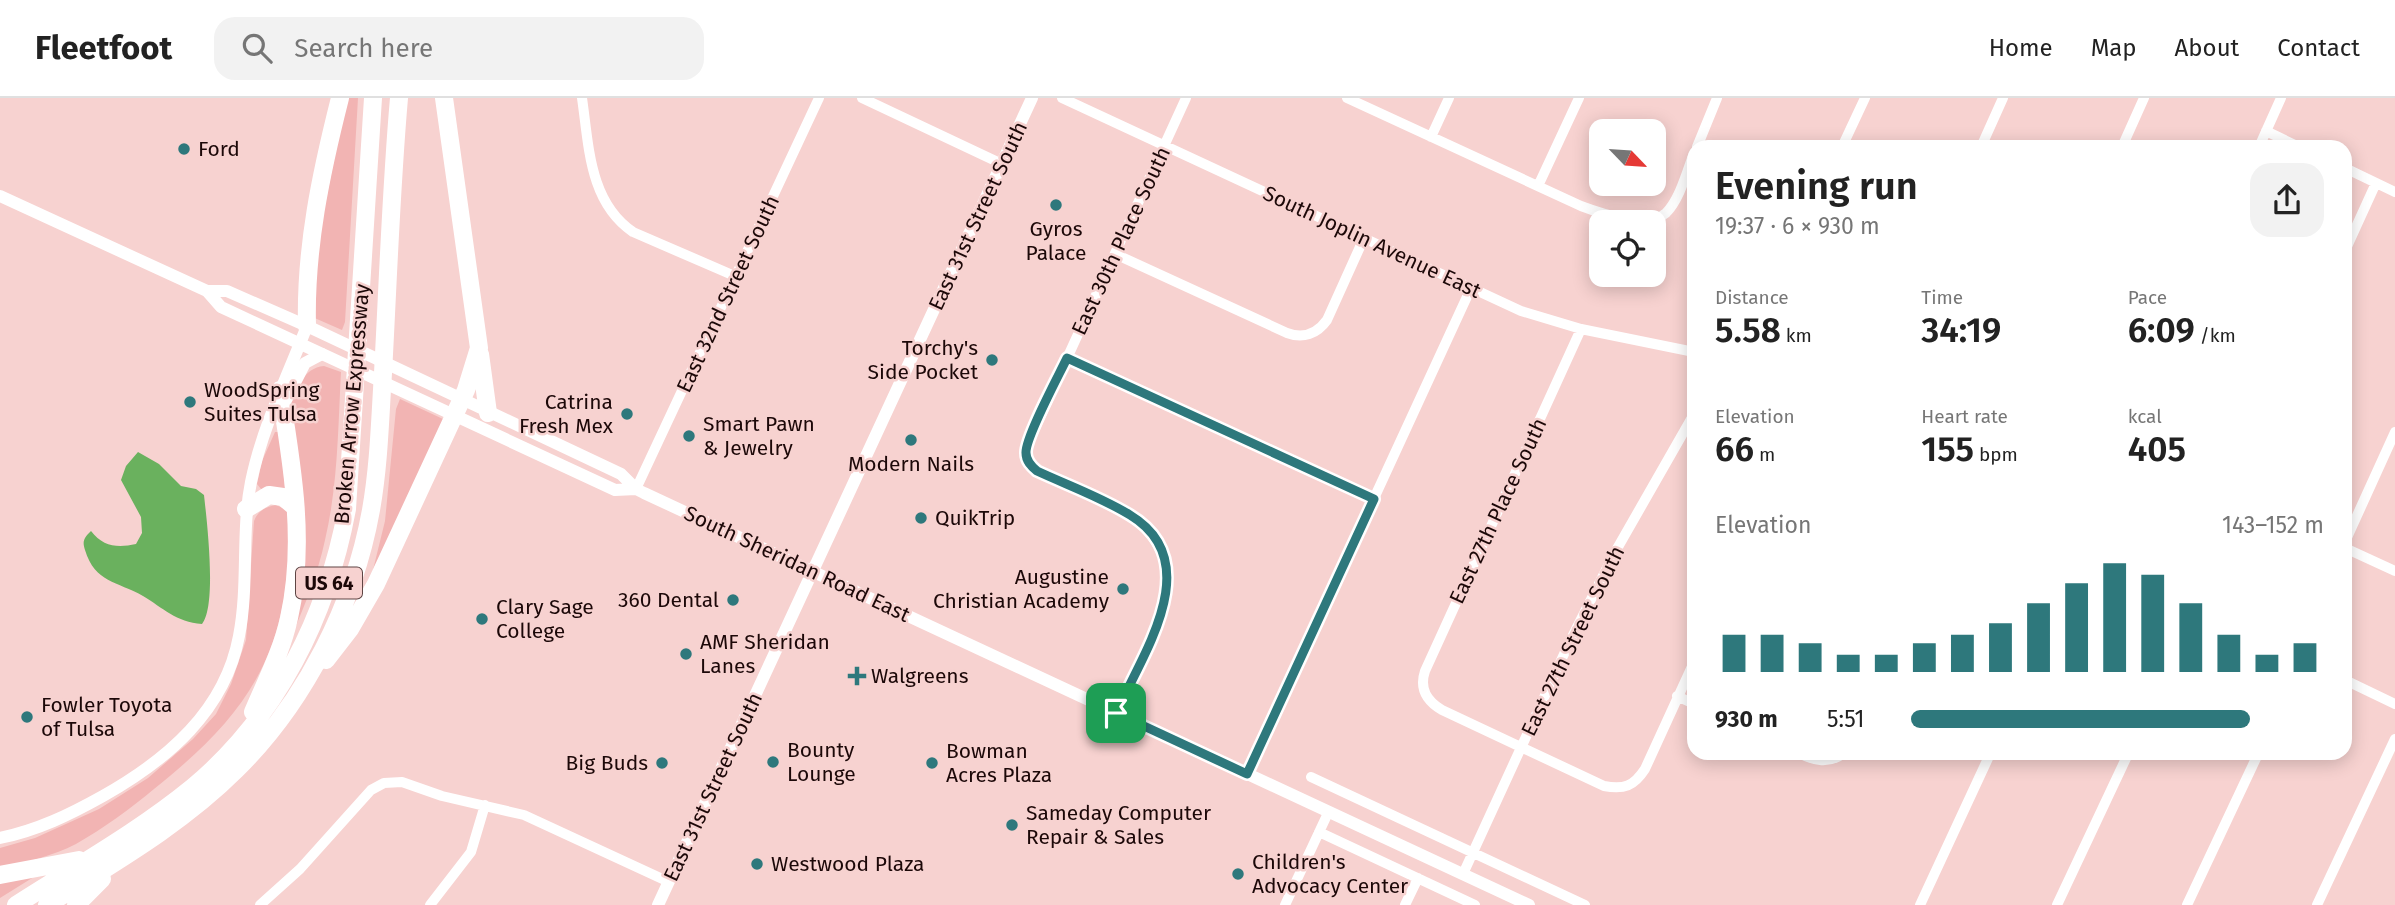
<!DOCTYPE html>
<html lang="en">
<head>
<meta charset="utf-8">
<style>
  body { margin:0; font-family:"Fira Sans",sans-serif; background:#f2f2f2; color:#222; height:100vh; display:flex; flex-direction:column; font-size:26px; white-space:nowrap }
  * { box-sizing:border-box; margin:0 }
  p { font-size:23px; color:#767676 }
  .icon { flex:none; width:38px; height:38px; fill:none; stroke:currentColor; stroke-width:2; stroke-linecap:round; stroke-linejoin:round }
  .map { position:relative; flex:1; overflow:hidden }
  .side { position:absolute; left:1687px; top:42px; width:665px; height:620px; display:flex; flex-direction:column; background:#fff; border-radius:21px; box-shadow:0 4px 18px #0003 }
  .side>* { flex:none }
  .needle { width:46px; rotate:115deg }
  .controls { position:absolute; left:1589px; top:21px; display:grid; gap:14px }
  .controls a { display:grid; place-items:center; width:77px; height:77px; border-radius:14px; background:#fff; box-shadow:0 4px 18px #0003; font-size:35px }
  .pin { position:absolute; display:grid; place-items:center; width:60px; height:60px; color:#fff; margin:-30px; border-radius:14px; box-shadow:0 4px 10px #0006 }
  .round { display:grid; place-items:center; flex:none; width:74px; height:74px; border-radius:21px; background:#f2f2f2 }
  .head { display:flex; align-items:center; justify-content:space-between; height:119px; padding:0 28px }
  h1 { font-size:38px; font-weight:600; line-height:52px }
  .metrics { display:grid; grid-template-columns:repeat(3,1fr); gap:10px; height:119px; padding:7px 28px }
  .metrics div { display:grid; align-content:center }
  .metrics b { font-size:35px; font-weight:600 }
  .metrics small { font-size:19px; font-weight:400 }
  .metrics p { font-size:19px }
  .chart { height:196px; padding:14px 28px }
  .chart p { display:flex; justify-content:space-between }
  .chart svg { width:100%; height:126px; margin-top:7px; stroke:#2e787c; stroke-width:6 }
  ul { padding:0 28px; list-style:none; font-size:23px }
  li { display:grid; grid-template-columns:112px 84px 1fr; align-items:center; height:52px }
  li i { height:18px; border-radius:9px; background:#2e787c }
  header { display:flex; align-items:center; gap:42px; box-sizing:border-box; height:98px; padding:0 35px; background:#fff; border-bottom:2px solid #e0e0e0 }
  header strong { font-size:33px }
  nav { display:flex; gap:38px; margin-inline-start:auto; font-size:24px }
  .search { width:490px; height:63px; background:#f2f2f2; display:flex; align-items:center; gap:18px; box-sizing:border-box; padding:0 24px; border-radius:21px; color:#767676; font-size:26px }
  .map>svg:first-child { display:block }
</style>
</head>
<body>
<header>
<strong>Fleetfoot</strong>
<div class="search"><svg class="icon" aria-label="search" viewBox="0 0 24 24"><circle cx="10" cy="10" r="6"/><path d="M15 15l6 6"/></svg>Search here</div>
<nav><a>Home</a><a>Map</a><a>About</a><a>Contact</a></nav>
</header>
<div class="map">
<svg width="2395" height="807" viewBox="0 0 2395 807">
  <rect width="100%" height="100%" fill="#f7d2d0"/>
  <!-- green -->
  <path fill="#f2b4b3" d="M 346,0 L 358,0 L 345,224 L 342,232 L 310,218 L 313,169 Z
    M 324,268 L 341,274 C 338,330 338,387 325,442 C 318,475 306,504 293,535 L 289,307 C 298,290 303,270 324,268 Z
    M 400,301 L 443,321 L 445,327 L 370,484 L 385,423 L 396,311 Z
    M 275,334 L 280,334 L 285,392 L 261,391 L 257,386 L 262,363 Z
    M 276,407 L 287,412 C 291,434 289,454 287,476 C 278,576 230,630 154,691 C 130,711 104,730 76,746 C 53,758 25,764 0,771 L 0,750 L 35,740 L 99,711 L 148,680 L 193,641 L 216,616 L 231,586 L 246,542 L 254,423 C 258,413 265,409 276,407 Z
    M 37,777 L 0,800 L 0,782 Z"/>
  <!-- water -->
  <path fill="#6ab15e" d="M 138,354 L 159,366 L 181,388 L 196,391 L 204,397 C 207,424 217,508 202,526 C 176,524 163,510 143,498 C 117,483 95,485 85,452 C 82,443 84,440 91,433 C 103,449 118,450 136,446 L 142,435 L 141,419 L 121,382 L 126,368 Z"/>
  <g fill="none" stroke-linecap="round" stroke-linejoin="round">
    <!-- minor -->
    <path stroke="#fff" stroke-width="10" d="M 582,0 C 589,48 589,104 633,134 L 737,179
      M 862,0 L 1002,66
      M 1062,0 L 1521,213 L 1581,231 L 1694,254
      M 1347,0 L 1581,108 C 1602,116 1648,131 1666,115 C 1680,101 1687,73 1694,55
      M 2266,33 L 2299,49
      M 1431,39 L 1449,0
      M 1697,49 L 1717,0
      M 1842,49 L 1865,0
      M 1981,49 L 2003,0
      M 2122,49 L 2144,0
      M 2259,49 L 2281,0
      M 2345,70 L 2395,94
      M 1538,88 L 1579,0
      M 2345,153 L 2376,85
      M 1115,156 L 1287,235 C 1303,241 1317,236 1327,222 L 1364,140
      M 1581,231 L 1425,573 C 1419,591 1427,603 1442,612 L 1604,688 C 1624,692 1634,688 1645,671 L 1694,564
      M 1067,259 L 1374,401
      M 636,391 L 819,0
      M 2345,444 L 2395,334
      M 2345,450 L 2395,473
      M 2345,582 L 2395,606
      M 1677,598 L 1694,606
      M 1116,615 L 1161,519 C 1190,423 1105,405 1037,373 L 1027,363 L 1026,350 L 1186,0
      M 1797,654 C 1814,663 1829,667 1845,654
      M 1247,676 L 1471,190
      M 1311,679 L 1585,807
      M 1319,734 L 1475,807
      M 1463,776 L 1570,543 L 1614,456 L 1694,316
      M 260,807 L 300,771 L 371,692 L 384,685 L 402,684 L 442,698 L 524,717 L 669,784
      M 430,807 L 471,754 L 485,707
      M 1285,807 L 1328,715
      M 1405,807 L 1418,780
      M 1920,807 L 1991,654
      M 2057,807 L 2129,654
      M 2187,807 L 2259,654
      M 2317,807 L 2395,641"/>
    <!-- tertiary -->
    <path stroke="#fff" stroke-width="12" d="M 283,308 L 305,265 L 322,256
      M 0,740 C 38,732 69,717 103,698 C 167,662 225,613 239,538 C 249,487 241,434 251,384 C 262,330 287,279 307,228"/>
    <!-- secondary -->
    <path stroke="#fff" stroke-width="12" d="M 0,98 L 207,193 L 221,209 L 615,392 L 636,391
      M 207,193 L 227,193 L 307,228 L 621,376 L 636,391 L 644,395 L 1529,807
      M 658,807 L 1032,0"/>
    <!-- motorway -->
    <path stroke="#fff" stroke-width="18" d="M 307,228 C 305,150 321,75 340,0
      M 480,256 L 488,315
      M 246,411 L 269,397 L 283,399 L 295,409
      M 326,562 L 350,531 L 376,486 L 466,292 L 479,250 L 444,0
      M 253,614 C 266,583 282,553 289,520 C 306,445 292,366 280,292
      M 0,777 L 79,762
      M 16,807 C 75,769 138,734 193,689 C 278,618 327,518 347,411 L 373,0
      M 47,807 C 112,766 181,727 236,672 C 305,604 354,507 371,412 C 379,367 380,321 383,275 C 388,184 391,91 399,0
      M 76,807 L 102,781"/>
  </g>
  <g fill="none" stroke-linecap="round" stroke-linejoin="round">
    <!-- route casing -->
    <g stroke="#fff" stroke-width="14">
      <path id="route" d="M 1067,260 L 1374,401 L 1247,676 L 1116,615 C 1142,557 1208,464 1130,417 C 1101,399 1067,387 1037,373 C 1031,368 1026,363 1026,355 C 1025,340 1059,277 1067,260 Z"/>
    </g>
    <!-- route -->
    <use href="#route" stroke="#2e787c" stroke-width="9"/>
  </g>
  <!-- markers -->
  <g fill="#2e787c" stroke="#f7d2d0" stroke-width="2.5">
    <circle cx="184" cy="51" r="7"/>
    <circle cx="1056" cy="107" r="7"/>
    <circle cx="992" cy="262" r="7"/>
    <circle cx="190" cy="304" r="7"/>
    <circle cx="627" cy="316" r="7"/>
    <circle cx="689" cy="338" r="7"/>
    <circle cx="911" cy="342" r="7"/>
    <circle cx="921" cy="420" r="7"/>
    <circle cx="1123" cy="491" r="7"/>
    <circle cx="733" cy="502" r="7"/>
    <circle cx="482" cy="521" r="7"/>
    <circle cx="686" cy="556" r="7"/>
    <path d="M853.5 567.5h7v7h7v7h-7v7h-7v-7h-7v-7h7z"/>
    <circle cx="27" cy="619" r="7"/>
    <circle cx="773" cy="664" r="7"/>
    <circle cx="662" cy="665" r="7"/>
    <circle cx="932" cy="665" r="7"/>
    <circle cx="1012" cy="727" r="7"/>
    <circle cx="757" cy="766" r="7"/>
    <circle cx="1238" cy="776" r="7"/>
  </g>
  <g text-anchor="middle" stroke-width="5" stroke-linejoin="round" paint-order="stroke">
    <!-- shield labels -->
    <rect fill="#f7d2d0" stroke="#5e4544" stroke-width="2" x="296" y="469.5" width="66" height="31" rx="5"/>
    <g font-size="19" font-weight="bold" fill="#1c0808">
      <text x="329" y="492">US 64</text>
    </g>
    <!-- poi labels -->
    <g font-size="21" fill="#1c0808" stroke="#f7d2d0" text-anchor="start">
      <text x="198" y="58">Ford</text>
      <text x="1056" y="138" text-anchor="middle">Gyros<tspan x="1056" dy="24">Palace</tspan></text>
      <text x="978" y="257" text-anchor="end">Torchy's<tspan x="978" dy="24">Side Pocket</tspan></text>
      <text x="204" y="299">WoodSpring<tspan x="204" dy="24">Suites Tulsa</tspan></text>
      <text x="613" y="311" text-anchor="end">Catrina<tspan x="613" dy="24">Fresh Mex</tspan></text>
      <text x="703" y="333">Smart Pawn<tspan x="703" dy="24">&amp; Jewelry</tspan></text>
      <text x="911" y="373" text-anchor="middle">Modern Nails</text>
      <text x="935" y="427">QuikTrip</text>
      <text x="1109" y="486" text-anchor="end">Augustine<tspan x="1109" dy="24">Christian Academy</tspan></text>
      <text x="719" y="509" text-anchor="end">360 Dental</text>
      <text x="496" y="516">Clary Sage<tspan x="496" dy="24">College</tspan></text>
      <text x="700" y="551">AMF Sheridan<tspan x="700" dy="24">Lanes</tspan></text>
      <text x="871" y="585">Walgreens</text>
      <text x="41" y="614">Fowler Toyota<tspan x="41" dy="24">of Tulsa</tspan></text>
      <text x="787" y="659">Bounty<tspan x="787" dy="24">Lounge</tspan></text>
      <text x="946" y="660">Bowman<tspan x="946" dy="24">Acres Plaza</tspan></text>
      <text x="648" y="672" text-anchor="end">Big Buds</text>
      <text x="1026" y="722">Sameday Computer<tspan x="1026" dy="24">Repair &amp; Sales</tspan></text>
      <text x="1252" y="771">Children's<tspan x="1252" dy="24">Advocacy Center</tspan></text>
      <text x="771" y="773">Westwood Plaza</text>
    </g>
    <!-- street labels -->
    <g font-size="21" fill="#1c0808" stroke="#f7d2d0">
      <text transform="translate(978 118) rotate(-65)" y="7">East 31st Street South</text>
      <text transform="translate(1121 143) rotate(-65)" y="7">East 30th Place South</text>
      <text transform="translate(1372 144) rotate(25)" y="7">South Joplin Avenue East</text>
      <text transform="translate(728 196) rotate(-65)" y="7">East 32nd Street South</text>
      <text transform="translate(352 306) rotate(-85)" y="7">Broken Arrow Expressway</text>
      <text transform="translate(1498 413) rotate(-65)" y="7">East 27th Place South</text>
      <text transform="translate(797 466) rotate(25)" y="7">South Sheridan Road East</text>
      <text transform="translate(1573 543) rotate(-64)" y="7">East 27th Street South</text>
      <text transform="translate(713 689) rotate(-65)" y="7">East 31st Street South</text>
    </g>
  </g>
</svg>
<div class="controls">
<a><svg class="needle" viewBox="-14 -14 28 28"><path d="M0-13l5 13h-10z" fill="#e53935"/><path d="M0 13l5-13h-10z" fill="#767676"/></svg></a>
<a><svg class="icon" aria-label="locate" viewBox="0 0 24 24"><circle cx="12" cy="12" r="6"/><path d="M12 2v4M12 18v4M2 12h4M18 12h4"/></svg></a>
</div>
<div class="pin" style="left:1116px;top:615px;background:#1e9e55"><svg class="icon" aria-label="arrive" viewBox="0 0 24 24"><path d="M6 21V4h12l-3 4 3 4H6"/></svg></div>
<section class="side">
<div class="head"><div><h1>Evening run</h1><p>19:37 · 6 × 930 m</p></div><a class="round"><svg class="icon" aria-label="share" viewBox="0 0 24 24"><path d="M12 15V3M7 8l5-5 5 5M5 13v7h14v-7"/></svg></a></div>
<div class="metrics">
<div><p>Distance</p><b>5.58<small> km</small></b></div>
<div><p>Time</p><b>34:19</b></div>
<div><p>Pace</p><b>6:09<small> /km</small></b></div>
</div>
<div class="metrics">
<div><p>Elevation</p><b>66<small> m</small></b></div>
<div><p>Heart rate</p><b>155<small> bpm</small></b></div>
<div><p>kcal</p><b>405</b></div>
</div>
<div class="chart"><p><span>Elevation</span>143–152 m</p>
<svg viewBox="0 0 160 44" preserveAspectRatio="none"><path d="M5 44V31M15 44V31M25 44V34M35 44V38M45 44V38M55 44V34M65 44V31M75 44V27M85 44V20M95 44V13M105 44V6M115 44V10M125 44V20M135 44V31M145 44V38M155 44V34"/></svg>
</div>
<ul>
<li><b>930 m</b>5:51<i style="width:82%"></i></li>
</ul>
</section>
</div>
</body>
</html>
